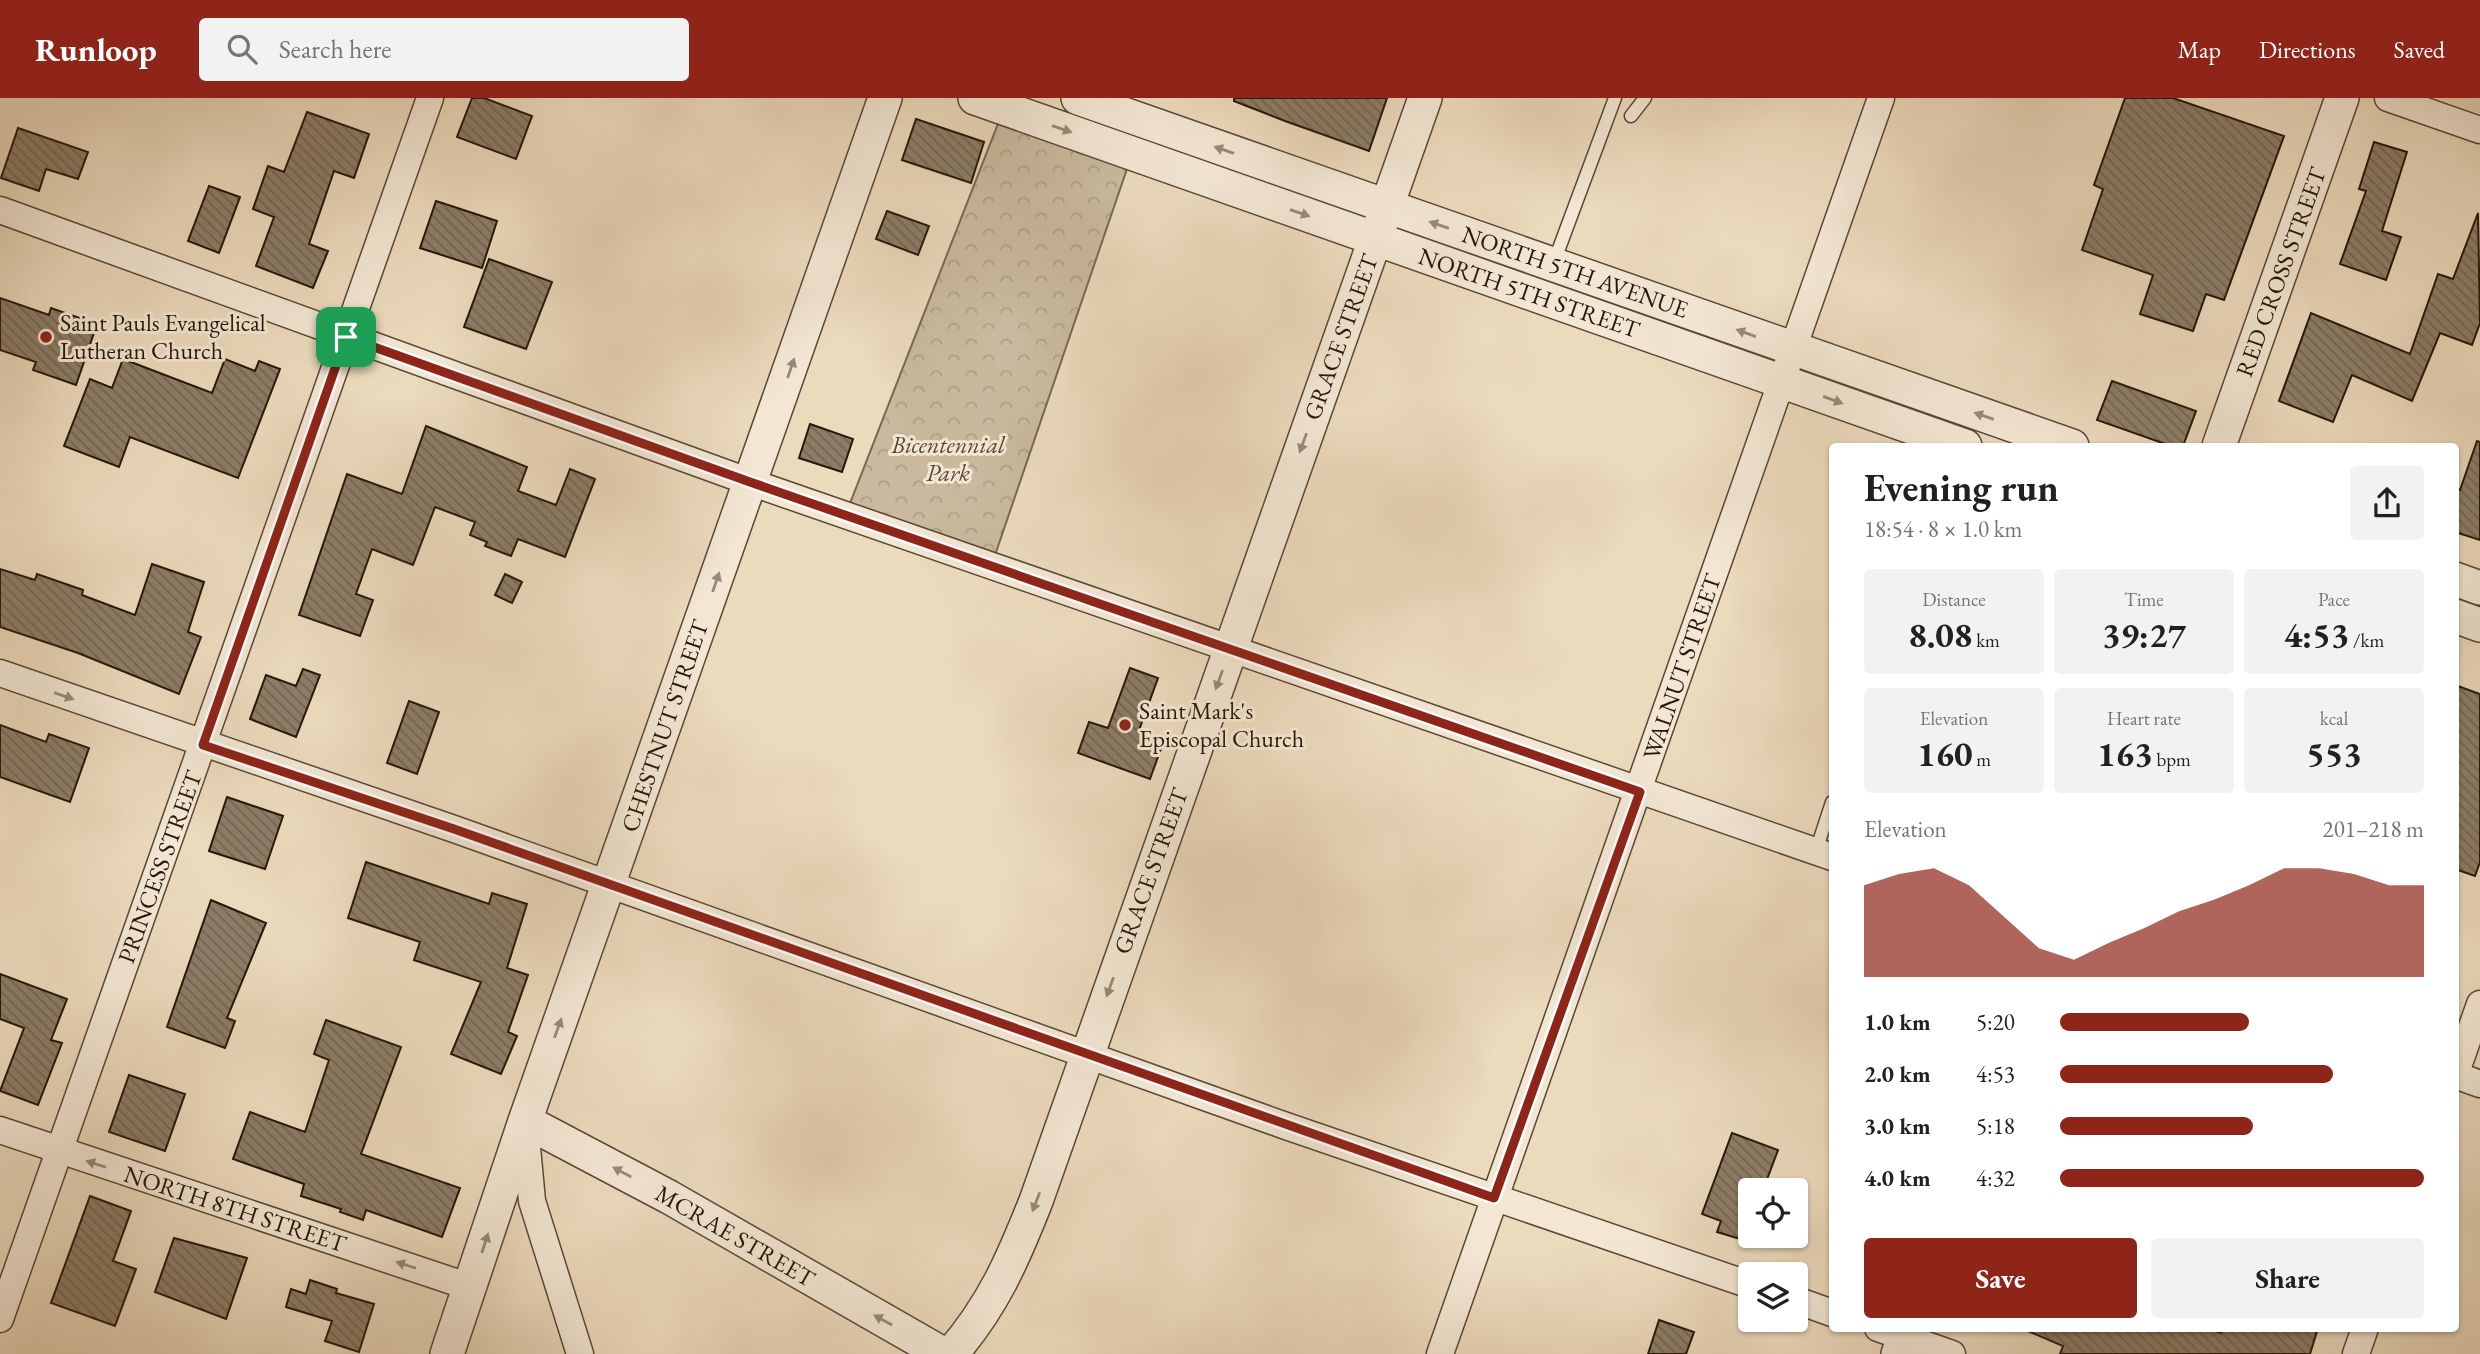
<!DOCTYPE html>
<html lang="en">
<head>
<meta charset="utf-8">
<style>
  body { margin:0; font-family:"EB Garamond",serif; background:#f2f2f2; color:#202124; height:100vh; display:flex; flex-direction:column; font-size:26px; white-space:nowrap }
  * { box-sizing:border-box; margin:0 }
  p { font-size:23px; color:#757577 }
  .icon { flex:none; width:38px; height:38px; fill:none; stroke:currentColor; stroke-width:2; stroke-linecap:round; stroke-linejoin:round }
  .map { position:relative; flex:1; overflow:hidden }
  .drawer { position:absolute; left:1829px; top:345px; width:630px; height:889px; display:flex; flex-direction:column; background:#fff; border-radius:7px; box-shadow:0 2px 5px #0004 }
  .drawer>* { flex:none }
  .controls { position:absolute; left:1738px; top:1080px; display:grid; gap:14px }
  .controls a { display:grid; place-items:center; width:70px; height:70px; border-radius:7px; background:#fff; box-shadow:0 2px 5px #0004; font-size:35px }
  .pin { position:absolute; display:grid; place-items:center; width:60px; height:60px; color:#fff; margin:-30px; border-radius:14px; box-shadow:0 4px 10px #0006 }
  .round { display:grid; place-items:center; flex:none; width:74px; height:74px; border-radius:7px; background:#f2f2f2 }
  .head { display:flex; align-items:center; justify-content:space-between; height:119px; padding:0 35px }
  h1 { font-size:38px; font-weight:700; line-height:52px }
  .stats { display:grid; grid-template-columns:repeat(3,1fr); gap:10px; height:119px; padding:7px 35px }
  .stats div { display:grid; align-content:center; border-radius:7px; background:#f2f2f2; text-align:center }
  .stats b { font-size:35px; font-weight:700 }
  .stats small { font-size:19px; font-weight:400 }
  .stats p { font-size:19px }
  .chart { height:196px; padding:14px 35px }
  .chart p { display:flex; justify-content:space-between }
  .chart svg { width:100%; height:126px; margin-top:7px; fill:#8f2418; opacity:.7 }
  .action { display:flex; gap:14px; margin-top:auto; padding:14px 35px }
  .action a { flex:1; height:80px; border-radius:7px; background:#8f2418; color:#fff; font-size:28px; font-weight:700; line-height:80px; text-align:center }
  .action a+a { background:#f2f2f2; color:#202124 }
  ul { padding:0 35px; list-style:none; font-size:23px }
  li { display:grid; grid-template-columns:112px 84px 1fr; align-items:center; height:52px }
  li i { height:18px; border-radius:9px; background:#8f2418 }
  header { display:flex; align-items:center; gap:42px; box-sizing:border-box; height:98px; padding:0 35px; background:#8f2418; color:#fff }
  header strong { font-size:33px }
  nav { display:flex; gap:38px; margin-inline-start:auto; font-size:24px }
  .search { width:490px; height:63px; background:#f2f2f2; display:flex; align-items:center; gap:18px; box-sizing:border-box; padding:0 24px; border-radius:7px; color:#757577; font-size:26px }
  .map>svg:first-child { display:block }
</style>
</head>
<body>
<header>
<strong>Runloop</strong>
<div class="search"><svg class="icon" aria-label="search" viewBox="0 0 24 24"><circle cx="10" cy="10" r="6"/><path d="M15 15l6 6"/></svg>Search here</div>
<nav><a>Map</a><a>Directions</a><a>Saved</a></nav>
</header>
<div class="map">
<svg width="2480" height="1256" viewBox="0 0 2480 1256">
  <defs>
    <pattern id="forest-crowns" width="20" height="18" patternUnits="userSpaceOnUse" patternTransform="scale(1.75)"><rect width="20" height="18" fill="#cab99e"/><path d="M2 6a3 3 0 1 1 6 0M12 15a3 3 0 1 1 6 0" fill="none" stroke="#ad9e87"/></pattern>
    <pattern id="building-back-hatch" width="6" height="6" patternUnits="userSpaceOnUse" patternTransform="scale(1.75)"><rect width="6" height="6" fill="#8c7d67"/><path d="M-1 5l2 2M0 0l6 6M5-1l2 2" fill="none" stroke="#726553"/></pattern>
  </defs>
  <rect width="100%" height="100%" fill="#ecdabd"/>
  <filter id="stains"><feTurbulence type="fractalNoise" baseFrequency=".00286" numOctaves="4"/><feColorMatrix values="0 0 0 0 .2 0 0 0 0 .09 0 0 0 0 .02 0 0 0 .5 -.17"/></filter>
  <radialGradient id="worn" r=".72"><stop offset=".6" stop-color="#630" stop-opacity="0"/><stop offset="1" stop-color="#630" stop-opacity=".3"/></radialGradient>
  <!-- forest -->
  <path fill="url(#forest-crowns)" stroke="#786854" stroke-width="2" d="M 1001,18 L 1130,62 L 993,463 L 847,413 Z"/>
  <!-- building -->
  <path fill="url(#building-back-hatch)" stroke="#251809" stroke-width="2" d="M 472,0 L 484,0 L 532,18 L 516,61 L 457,39 Z
    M 1234,0 L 1387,0 L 1369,53 L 1285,23 L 1234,3 Z
    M 2125,0 L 2173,0 L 2284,38 L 2224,202 L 2206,196 L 2193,233 L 2140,216 L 2153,177 L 2082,152 L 2103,91 L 2094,87 Z
    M 307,14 L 369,36 L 354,80 L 334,73 L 309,146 L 328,153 L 313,190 L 256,168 L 274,119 L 253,111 L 268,68 L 284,74 Z
    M 916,21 L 984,44 L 971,85 L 902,62 Z
    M 18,30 L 88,54 L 78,81 L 46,71 L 39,93 L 1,80 Z
    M 2374,44 L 2407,54 L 2382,133 L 2401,139 L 2386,182 L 2340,166 L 2366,93 L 2359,91 Z
    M 209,88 L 240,99 L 219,155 L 188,143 Z
    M 436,103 L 497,123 L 482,170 L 420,150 Z
    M 887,113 L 929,128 L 918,157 L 876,141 Z
    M 2478,115 L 2480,225 L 2472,247 L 2440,235 L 2412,303 L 2352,277 L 2333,324 L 2279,303 L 2311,215 L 2410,256 L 2438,176 L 2453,181 Z
    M 489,161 L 552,184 L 526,251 L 464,229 Z
    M 0,200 L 49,217 L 51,210 L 97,226 L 76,287 L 33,272 L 36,264 L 0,252 Z
    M 123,261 L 212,295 L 225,261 L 255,273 L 259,263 L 280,271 L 238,380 L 130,339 L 119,369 L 64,348 L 90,281 L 112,290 Z
    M 2112,283 L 2196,313 L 2183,348 L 2171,348 L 2097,322 Z
    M 810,326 L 853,341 L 842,374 L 799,360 Z
    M 426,328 L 527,369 L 518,393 L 556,407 L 570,371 L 595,381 L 565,459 L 518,441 L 511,458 L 485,448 L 487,444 L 470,437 L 475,424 L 435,409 L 413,467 L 372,451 L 356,496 L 373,502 L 360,538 L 299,517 L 347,376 L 402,396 Z
    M 2477,343 L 2480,344 L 2480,442 L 2455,434 L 2455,390 L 2460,392 Z
    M 152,466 L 204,484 L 188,534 L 201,539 L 179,596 L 78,555 L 0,529 L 0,471 L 35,482 L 37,476 L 83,492 L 82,497 L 135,517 Z
    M 505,476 L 522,484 L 512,505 L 495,497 Z
    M 1130,570 L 1158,580 L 1138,635 L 1163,645 L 1150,681 L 1078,655 L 1089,624 L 1108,630 Z
    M 303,571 L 320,577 L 296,639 L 250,621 L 266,577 L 296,588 Z
    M 2455,587 L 2480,596 L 2480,764 L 2475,778 L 2455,771 Z
    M 409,603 L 439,614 L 417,676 L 387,665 Z
    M 0,627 L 46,644 L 49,636 L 89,650 L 70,704 L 0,679 Z
    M 227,699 L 283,718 L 265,771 L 209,753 Z
    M 366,764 L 489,806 L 492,795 L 527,806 L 507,870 L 528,877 L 508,934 L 517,938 L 501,976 L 451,956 L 481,884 L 414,862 L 420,844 L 348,820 Z
    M 211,802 L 266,825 L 227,920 L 235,923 L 225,950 L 167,929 Z
    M 0,876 L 67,901 L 51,942 L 62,945 L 38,1007 L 0,993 L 24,930 L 0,921 Z
    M 326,922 L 401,949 L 361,1056 L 460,1090 L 442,1139 L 366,1112 L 363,1122 L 340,1114 L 341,1111 L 301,1098 L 304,1086 L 233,1061 L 250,1014 L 305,1034 L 329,962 L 314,956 Z
    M 129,977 L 185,996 L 165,1053 L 109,1034 Z
    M 1732,1035 L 1778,1052 L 1763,1092 L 1750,1092 L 1750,1144 L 1717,1134 L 1721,1123 L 1702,1116 Z
    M 90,1098 L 131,1113 L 113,1163 L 136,1171 L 115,1228 L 51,1205 Z
    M 174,1140 L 247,1160 L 226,1221 L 155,1194 Z
    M 310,1182 L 337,1191 L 336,1195 L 374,1206 L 359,1254 L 325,1243 L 332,1223 L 286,1209 L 291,1191 L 306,1196 Z
    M 1659,1222 L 1694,1234 L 1686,1256 L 1648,1256 Z
    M 2021,1230 L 2206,1230 L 2221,1235 L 2222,1230 L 2318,1230 L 2310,1256 L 2060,1256 L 2063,1248 Z"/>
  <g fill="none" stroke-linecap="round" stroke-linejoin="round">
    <!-- service casing -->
    <g stroke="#574836" stroke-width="15">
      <path id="service" d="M 1631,18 L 1645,0
        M 1554,164 L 1615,0
        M 1816,753 L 1832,704"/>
    </g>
    <!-- minor casing -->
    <g stroke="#574836" stroke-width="29">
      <path id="minor" d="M 2388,0 L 2480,32
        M 0,112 L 750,384 L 1832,759
        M 0,575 L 454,731 L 1286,1028 L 1750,1187
        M 2455,977 L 2480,906
        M 2455,977 L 2480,986
        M 525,1028 L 532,1103 L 580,1256
        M 0,1032 L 470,1189
        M 1796,1202 L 1832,1215
        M 0,1221 L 430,0
        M 1878,1230 L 1952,1256
        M 1440,1256 L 1881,0
        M 2356,1256 L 2365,1230"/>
    </g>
    <!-- tertiary casing -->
    <g stroke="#574836" stroke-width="36">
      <path id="tertiary" d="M 975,0 L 1965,348
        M 1078,0 L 2072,348
        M 2219,348 L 2342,0
        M 2455,481 L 2480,490
        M 2455,518 L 2480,527
        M 525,1023 L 669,1099 L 943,1256
        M 447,1256 L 525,1023 L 885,0
        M 951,1256 C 993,1208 1013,1161 1036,1103 L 1425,0
        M 1898,1256 L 1908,1230"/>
    </g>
    <!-- service -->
    <use href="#service" stroke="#f3e7d4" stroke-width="12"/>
    <!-- minor -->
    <use href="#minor" stroke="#f3e7d4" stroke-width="26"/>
    <!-- tertiary -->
    <use href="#tertiary" stroke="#f3e7d4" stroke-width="33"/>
  </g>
  <!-- one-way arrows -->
  <defs><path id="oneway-solid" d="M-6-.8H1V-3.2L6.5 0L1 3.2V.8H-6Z" transform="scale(1.75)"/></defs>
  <g fill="#968a79">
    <use href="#oneway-solid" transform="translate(1062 31) rotate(19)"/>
    <use href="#oneway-solid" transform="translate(1224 52) rotate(-161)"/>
    <use href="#oneway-solid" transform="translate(1300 115) rotate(19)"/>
    <use href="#oneway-solid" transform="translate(1439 127) rotate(-161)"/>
    <use href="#oneway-solid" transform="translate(1746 235) rotate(-160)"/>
    <use href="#oneway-solid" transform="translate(791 270) rotate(-71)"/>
    <use href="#oneway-solid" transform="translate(1833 302) rotate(20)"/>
    <use href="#oneway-solid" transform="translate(1984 318) rotate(-161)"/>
    <use href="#oneway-solid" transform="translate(1303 345) rotate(110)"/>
    <use href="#oneway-solid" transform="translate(716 484) rotate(-71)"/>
    <use href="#oneway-solid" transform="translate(1219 582) rotate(110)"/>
    <use href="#oneway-solid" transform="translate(64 598) rotate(19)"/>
    <use href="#oneway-solid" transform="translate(1110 889) rotate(110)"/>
    <use href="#oneway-solid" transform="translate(558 930) rotate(-70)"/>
    <use href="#oneway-solid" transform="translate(96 1066) rotate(-162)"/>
    <use href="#oneway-solid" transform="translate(622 1074) rotate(-152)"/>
    <use href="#oneway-solid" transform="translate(1036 1104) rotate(111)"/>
    <use href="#oneway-solid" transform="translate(485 1145) rotate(-72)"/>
    <use href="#oneway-solid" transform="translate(406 1167) rotate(-162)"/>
    <use href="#oneway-solid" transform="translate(883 1222) rotate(-151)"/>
  </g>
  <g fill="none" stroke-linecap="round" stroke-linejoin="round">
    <!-- route casing -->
    <g stroke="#fff" stroke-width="14">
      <path id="route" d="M 346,239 L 750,384 L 1640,694 L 1494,1100 L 454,731 L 203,647 Z"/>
    </g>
    <!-- route -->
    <use href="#route" stroke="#8f2418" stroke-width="9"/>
  </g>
  <!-- markers -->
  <g fill="#8f2418" stroke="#f3e7d4" stroke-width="2.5">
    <circle cx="46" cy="239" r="7"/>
    <circle cx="1125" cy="627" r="7"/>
  </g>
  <g text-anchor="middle" stroke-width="6" stroke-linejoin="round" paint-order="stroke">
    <!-- street labels -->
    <g font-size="24" fill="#251809" stroke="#f3e7d4">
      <text transform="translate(1575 174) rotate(19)" y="8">NORTH 5TH AVENUE</text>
      <text transform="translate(2281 174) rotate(-70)" y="8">RED CROSS STREET</text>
      <text transform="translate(1529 195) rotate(19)" y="8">NORTH 5TH STREET</text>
      <text transform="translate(1341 239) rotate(-70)" y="8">GRACE STREET</text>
      <text transform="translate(1682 569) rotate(-71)" y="8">WALNUT STREET</text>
      <text transform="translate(665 628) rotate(-71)" y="8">CHESTNUT STREET</text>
      <text transform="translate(160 769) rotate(-70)" y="8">PRINCESS STREET</text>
      <text transform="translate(1151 773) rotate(-70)" y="8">GRACE STREET</text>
      <text transform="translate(235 1111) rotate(18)" y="8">NORTH 8TH STREET</text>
      <text transform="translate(735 1138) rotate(30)" y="8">MCRAE STREET</text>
    </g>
    <!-- poi labels -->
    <g font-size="24" fill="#251809" stroke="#f3e7d4" text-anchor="start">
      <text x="60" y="233">Saint Pauls Evangelical<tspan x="60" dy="28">Lutheran Church</tspan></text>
      <text x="1139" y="621">Saint Mark's<tspan x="1139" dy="28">Episcopal Church</tspan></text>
    </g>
    <!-- park labels -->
    <g font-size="24" font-style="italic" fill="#574836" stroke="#f3e7d4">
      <text x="948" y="355">Bicentennial<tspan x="948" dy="28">Park</tspan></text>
    </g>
  </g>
  <rect width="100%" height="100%" filter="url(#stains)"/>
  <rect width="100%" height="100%" fill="url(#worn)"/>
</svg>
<div class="controls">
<a><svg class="icon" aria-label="locate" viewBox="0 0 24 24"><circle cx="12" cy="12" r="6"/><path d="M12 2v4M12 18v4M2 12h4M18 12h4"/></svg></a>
<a><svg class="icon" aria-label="layers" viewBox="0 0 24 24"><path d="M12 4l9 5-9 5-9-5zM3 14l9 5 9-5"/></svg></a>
</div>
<div class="pin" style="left:346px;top:239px;background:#1e9e55"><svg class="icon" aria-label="arrive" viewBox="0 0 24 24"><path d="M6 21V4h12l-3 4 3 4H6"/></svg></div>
<section class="drawer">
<div class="head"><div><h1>Evening run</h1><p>18:54 · 8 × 1.0 km</p></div><a class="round"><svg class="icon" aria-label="share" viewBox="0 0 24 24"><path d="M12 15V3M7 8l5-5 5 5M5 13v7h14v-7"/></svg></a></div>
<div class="stats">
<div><p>Distance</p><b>8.08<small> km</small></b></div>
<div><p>Time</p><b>39:27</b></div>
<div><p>Pace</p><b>4:53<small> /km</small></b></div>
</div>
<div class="stats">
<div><p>Elevation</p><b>160<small> m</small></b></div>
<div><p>Heart rate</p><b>163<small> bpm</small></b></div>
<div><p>kcal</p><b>553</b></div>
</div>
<div class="chart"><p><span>Elevation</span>201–218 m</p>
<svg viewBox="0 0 160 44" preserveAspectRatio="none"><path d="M0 44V12L10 8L20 6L30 12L40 23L50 34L60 38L70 32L80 27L90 21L100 17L110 12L120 6L130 6L140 8L150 12L160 12V44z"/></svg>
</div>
<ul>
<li><b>1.0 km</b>5:20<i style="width:52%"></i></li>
<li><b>2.0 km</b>4:53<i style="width:75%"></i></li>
<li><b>3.0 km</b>5:18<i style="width:53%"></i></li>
<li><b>4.0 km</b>4:32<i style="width:100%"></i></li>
</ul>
<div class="action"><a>Save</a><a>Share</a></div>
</section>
</div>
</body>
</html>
